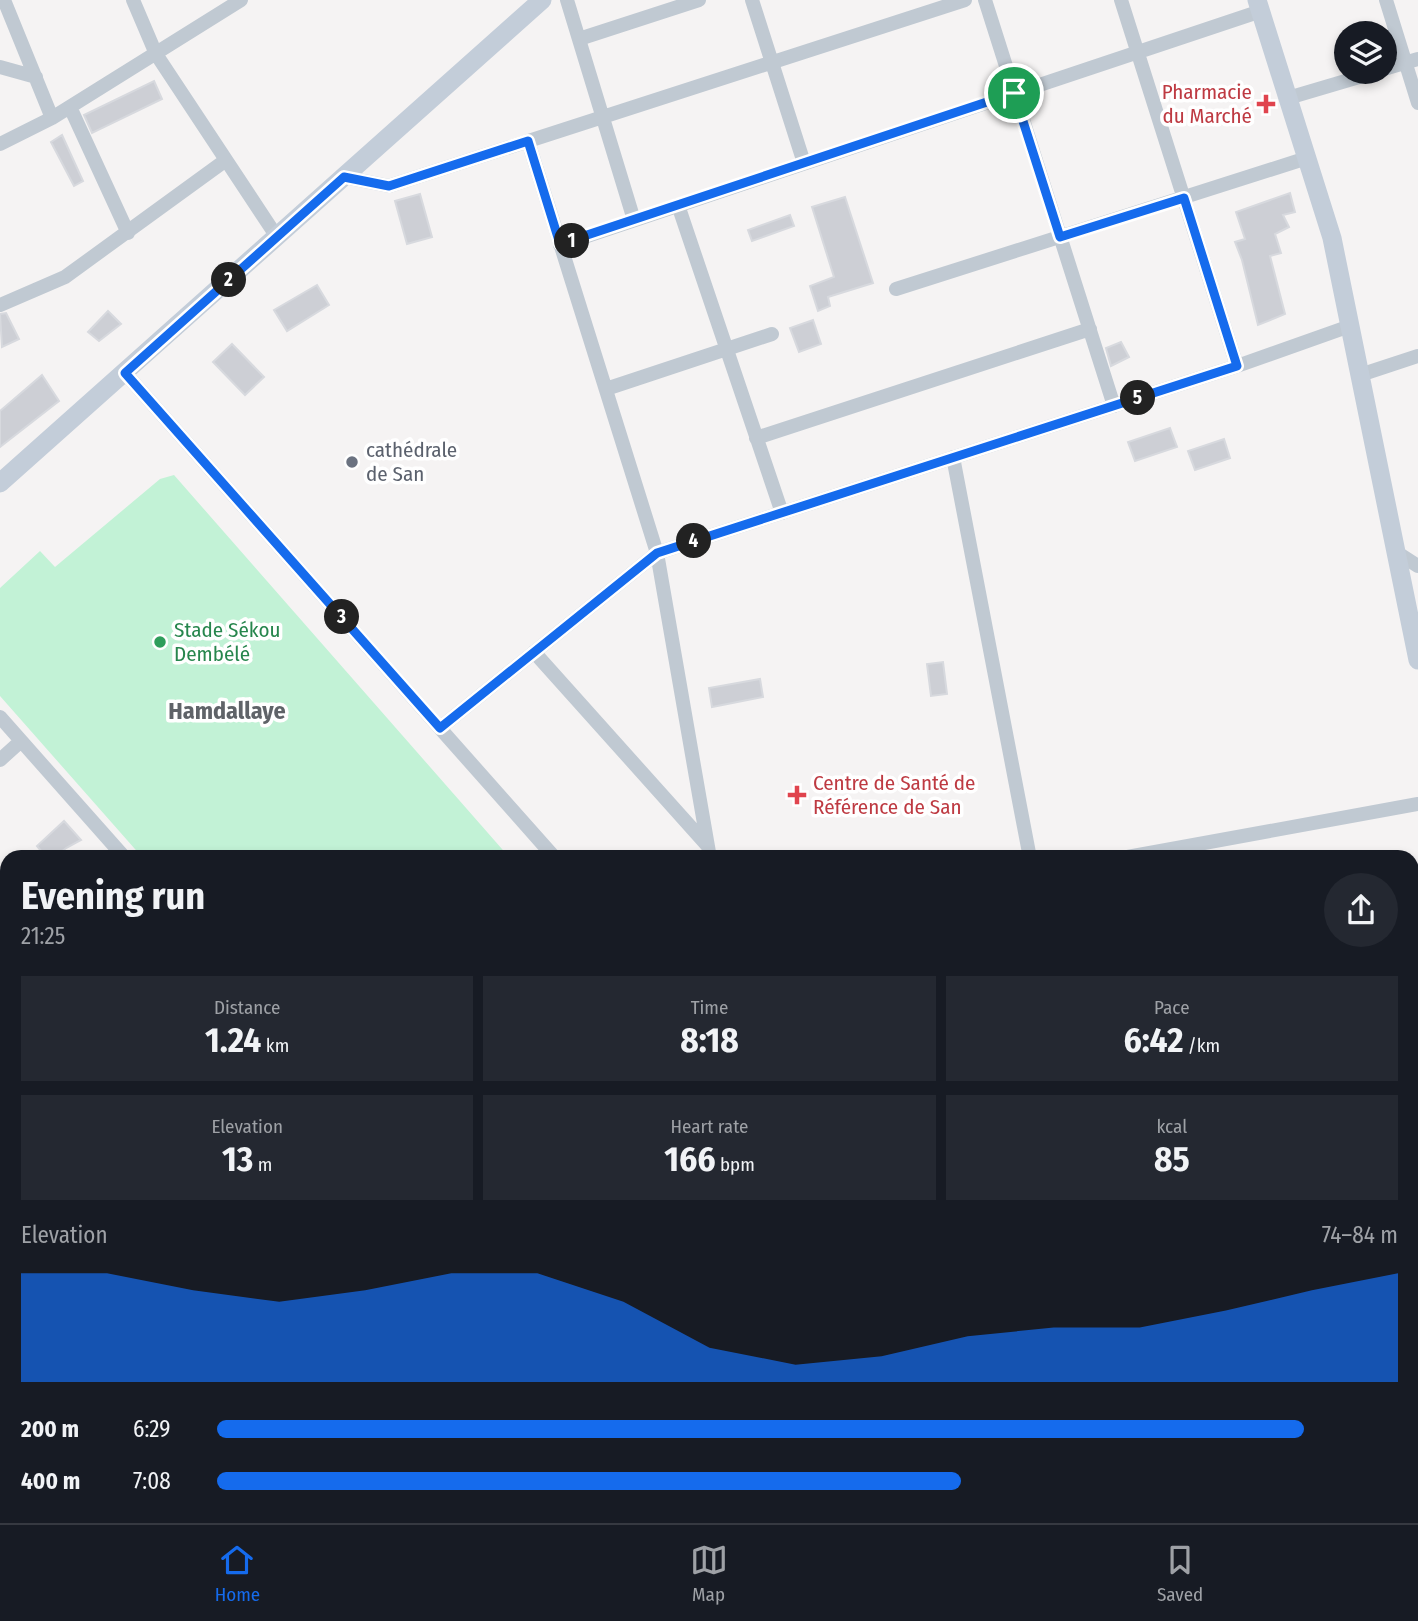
<!DOCTYPE html>
<html lang="en">
<head>
<meta charset="utf-8">
<style>
  body { margin:0; font-family:"Fira Sans Condensed",sans-serif; background:#242831; color:#f1f3f6; height:100vh; display:flex; flex-direction:column; font-size:26px; white-space:nowrap }
  * { box-sizing:border-box; margin:0 }
  p { font-size:23px; color:#9ea1a6 }
  .icon { flex:none; width:38px; height:38px; fill:none; stroke:currentColor; stroke-width:2; stroke-linecap:round; stroke-linejoin:round }
  .map { position:relative; flex:1; overflow:hidden }
  .panel { position:absolute; left:0px; top:850px; width:1419px; height:674px; display:flex; flex-direction:column; background:#171b24; border-radius:21px 21px 0 0; box-shadow:0 4px 10px #0003 }
  .panel>* { flex:none }
  .tools { position:absolute; left:1334px; top:21px; display:grid; gap:14px }
  .tools a { display:grid; place-items:center; width:63px; height:63px; border-radius:50%; background:#171b24; box-shadow:0 4px 10px #0003; font-size:35px }
  .pin { position:absolute; display:grid; place-items:center; width:60px; height:60px; color:#fff; margin:-30px; border:4px solid #fff; border-radius:50%; box-shadow:0 2px 7px #0007 }
  .km { position:absolute; width:35px; height:35px; margin:-18px; border-radius:50%; background:#222; color:#fff; font-size:19px; line-height:35px; text-align:center }
  .round { display:grid; place-items:center; flex:none; width:74px; height:74px; border-radius:37px; background:#242831 }
  .head { display:flex; align-items:center; justify-content:space-between; height:119px; padding:0 21px }
  h1 { font-size:38px; font-weight:700; line-height:52px }
  .metrics { display:grid; grid-template-columns:repeat(3,1fr); gap:10px; height:119px; padding:7px 21px }
  .metrics div { display:grid; align-content:center; border-radius:0px; background:#242831; text-align:center }
  .metrics b { font-size:35px; font-weight:700 }
  .metrics small { font-size:19px; font-weight:400 }
  .metrics p { font-size:19px }
  .chart { height:196px; padding:14px 21px }
  .chart p { display:flex; justify-content:space-between }
  .chart svg { width:100%; height:126px; margin-top:7px; fill:#156bed; opacity:.7 }
  ul { padding:0 21px; list-style:none; font-size:23px }
  li { display:grid; grid-template-columns:112px 84px 1fr; align-items:center; height:52px }
  li i { height:18px; border-radius:9px; background:#156bed }
  .tab-bar { display:flex; justify-content:space-around; align-items:center; height:98px; border-top:2px solid #363941; background:#171b24; font-size:19px; color:#9ea1a6 }
  .tab-bar a { display:grid; justify-items:center; gap:4px }
  .tab-bar .on { color:#156bed }
  .map>svg:first-child { display:block }
</style>
</head>
<body>
<div class="map">
<svg width="1418" height="1523" viewBox="0 0 1418 1523">
  <rect width="100%" height="100%" fill="#f5f3f3"/>
  <!-- green -->
  <path fill="#c2f2d6" d="M 174,475 L 509,857 L 142,857 L 0,696 L 0,588 L 40,551 L 55,567 L 160,479 Z"/>
  <!-- building -->
  <path fill="#cdcfd5" stroke="#d7d9de" stroke-width="2" d="M 154,81 L 162,99 L 92,133 L 84,115 Z
    M 62,135 L 83,181 L 74,186 L 51,142 Z
    M 1290,193 L 1295,212 L 1283,215 L 1289,227 L 1275,234 L 1281,253 L 1270,256 L 1285,314 L 1258,325 L 1242,260 L 1235,242 L 1245,239 L 1236,212 Z
    M 420,194 L 432,237 L 407,244 L 395,201 Z
    M 845,197 L 873,283 L 828,297 L 830,306 L 818,311 L 810,286 L 834,277 L 812,207 Z
    M 790,215 L 794,226 L 752,241 L 748,230 Z
    M 317,285 L 329,305 L 287,331 L 274,310 Z
    M 108,311 L 121,324 L 99,341 L 88,332 Z
    M 6,313 L 19,339 L 2,347 L 0,314 Z
    M 813,320 L 821,344 L 799,352 L 790,328 Z
    M 1121,342 L 1129,357 L 1111,366 L 1106,348 Z
    M 232,344 L 264,377 L 245,395 L 213,362 Z
    M 42,375 L 59,401 L 0,447 L 0,411 Z
    M 1170,428 L 1177,447 L 1135,461 L 1128,442 Z
    M 1224,439 L 1230,458 L 1195,470 L 1188,451 Z
    M 943,662 L 947,694 L 931,696 L 927,664 Z
    M 760,679 L 763,697 L 712,707 L 709,688 Z
    M 64,821 L 81,840 L 66,848 L 54,858 L 47,858 L 37,846 Z"/>
  <g fill="none" stroke-linecap="round" stroke-linejoin="round">
    <!-- street -->
    <path stroke="#c0c9d2" stroke-width="14" d="M 4,0 L 52,118
      M 133,0 L 156,54 L 277,237
      M 567,0 L 634,220
      M 752,0 L 804,163
      M 985,0 L 1114,406
      M 1121,0 L 1237,366
      M 1386,0 L 1418,103
      M 579,39 L 699,0
      M 0,67 L 36,77
      M 1384,69 L 1418,59
      M 1288,98 L 1376,72
      M 70,107 L 128,233
      M 528,141 L 657,553 L 710,858
      M 0,144 L 52,118 L 241,0
      M 344,177 L 389,186 L 965,0
      M 678,205 L 782,513
      M 560,245 L 1261,11
      M 896,289 L 1307,158
      M 0,305 L 65,277 L 226,160
      M 125,373 L 555,858
      M 1360,375 L 1418,356
      M 606,389 L 772,334
      M 756,438 L 1090,329
      M 953,457 L 1030,858
      M 1396,552 L 1418,566
      M 534,652 L 706,844
      M 0,717 L 125,858
      M 440,728 L 657,553 L 1237,366 L 1350,326
      M 0,760 L 21,741
      M 1122,858 L 1418,804
      M 0,984 L 7,992
      M 0,1236 L 7,1230
      M 0,1245 L 7,1253
      M 0,1463 L 7,1457
      M 217,1517 L 218,1523
      M 274,1517 L 275,1523
      M 1154,1517 L 1155,1523"/>
    <!-- secondary -->
    <path stroke="#c3cdd9" stroke-width="19" d="M 1257,0 L 1332,238 L 1418,660
      M 0,483 L 542,0
      M 748,1523 L 751,1517"/>
    <!-- primary -->
    <path stroke="#b2c1d2" stroke-width="21" d="M 1412,1296 L 1418,1295
      M 1412,1318 L 1418,1317
      M 231,1523 L 261,1517
      M 345,1523 L 375,1517"/>
  </g>
  <g fill="none" stroke-linecap="round" stroke-linejoin="round">
    <!-- route casing -->
    <g stroke="#fff" stroke-width="14">
      <path id="route" d="M 1014,93 L 1060,237 L 1184,198 L 1237,366 L 657,553 L 440,728 L 125,373 L 344,177 L 389,186 L 528,141 L 560,244 Z"/>
    </g>
    <!-- route -->
    <use href="#route" stroke="#156bed" stroke-width="9"/>
  </g>
  <!-- markers -->
  <g fill="#e0444e" stroke="#fff" stroke-width="2.5">
    <path d="M1262.5 93.5h7v7h7v7h-7v7h-7v-7h-7v-7h7z"/>
    <path d="M793.5 784.5h7v7h7v7h-7v7h-7v-7h-7v-7h7z"/>
  </g>
  <circle fill="#6b7280" stroke="#fff" stroke-width="2.5" cx="352" cy="462" r="7"/>
  <circle fill="#2e9e5b" stroke="#fff" stroke-width="2.5" cx="160" cy="642" r="7"/>
  <g text-anchor="middle" stroke-width="7" stroke-linejoin="round" paint-order="stroke">
    <!-- health labels -->
    <g font-size="21" fill="#be3a42" stroke="#fff" text-anchor="end">
      <text x="1252" y="99">Pharmacie<tspan x="1252" dy="24">du Marché</tspan></text>
      <text x="813" y="790" text-anchor="start">Centre de Santé de<tspan x="813" dy="24">Référence de San</tspan></text>
    </g>
    <!-- worship labels -->
    <g font-size="21" fill="#5b616d" stroke="#fff" text-anchor="start">
      <text x="366" y="457">cathédrale<tspan x="366" dy="24">de San</tspan></text>
    </g>
    <!-- leisure labels -->
    <g font-size="21" fill="#27864d" stroke="#fff" text-anchor="start">
      <text x="174" y="637">Stade Sékou<tspan x="174" dy="24">Dembélé</tspan></text>
    </g>
    <!-- quarter labels -->
    <g font-size="24" font-weight="bold" fill="#5f6368" stroke="#fff">
      <text x="227" y="719">Hamdallaye</text>
    </g>
  </g>
</svg>
<div class="tools">
<a><svg class="icon" aria-label="layers" viewBox="0 0 24 24"><path d="M12 4l9 5-9 5-9-5zM3 14l9 5 9-5"/></svg></a>
</div>
<div class="pin" style="left:1014px;top:93px;background:#1e9e55"><svg class="icon" aria-label="arrive" viewBox="0 0 24 24"><path d="M6 21V4h12l-3 4 3 4H6"/></svg></div>
<b class="km" style="left:572px;top:241px">1</b>
<b class="km" style="left:229px;top:280px">2</b>
<b class="km" style="left:342px;top:617px">3</b>
<b class="km" style="left:694px;top:541px">4</b>
<b class="km" style="left:1138px;top:398px">5</b>
<section class="panel">
<div class="head"><div><h1>Evening run</h1><p>21:25</p></div><a class="round"><svg class="icon" aria-label="share" viewBox="0 0 24 24"><path d="M12 15V3M7 8l5-5 5 5M5 13v7h14v-7"/></svg></a></div>
<div class="metrics">
<div><p>Distance</p><b>1.24<small> km</small></b></div>
<div><p>Time</p><b>8:18</b></div>
<div><p>Pace</p><b>6:42<small> /km</small></b></div>
</div>
<div class="metrics">
<div><p>Elevation</p><b>13<small> m</small></b></div>
<div><p>Heart rate</p><b>166<small> bpm</small></b></div>
<div><p>kcal</p><b>85</b></div>
</div>
<div class="chart"><p><span>Elevation</span>74–84 m</p>
<svg viewBox="0 0 160 44" preserveAspectRatio="none"><path d="M0 44V6L10 6L20 12L30 16L40 12L50 6L60 6L70 16L80 32L90 38L100 35L110 28L120 25L130 25L140 19L150 12L160 6V44z"/></svg>
</div>
<ul>
<li><b>200 m</b>6:29<i style="width:92%"></i></li>
<li><b>400 m</b>7:08<i style="width:63%"></i></li>
</ul>
</section>
</div>
<nav class="tab-bar">
<a class="on"><svg class="icon" aria-label="home" viewBox="0 0 24 24"><path d="M3 11l9-7 9 7M6 9v11h12V9"/></svg>Home</a>
<a><svg class="icon" aria-label="map" viewBox="0 0 24 24"><path d="M3 6l6-2 6 2 6-2v14l-6 2-6-2-6 2zM9 4v14M15 6v14"/></svg>Map</a>
<a><svg class="icon" aria-label="saved" viewBox="0 0 24 24"><path d="M7 4h10v16l-5-4-5 4z"/></svg>Saved</a>
</nav>
</body>
</html>
